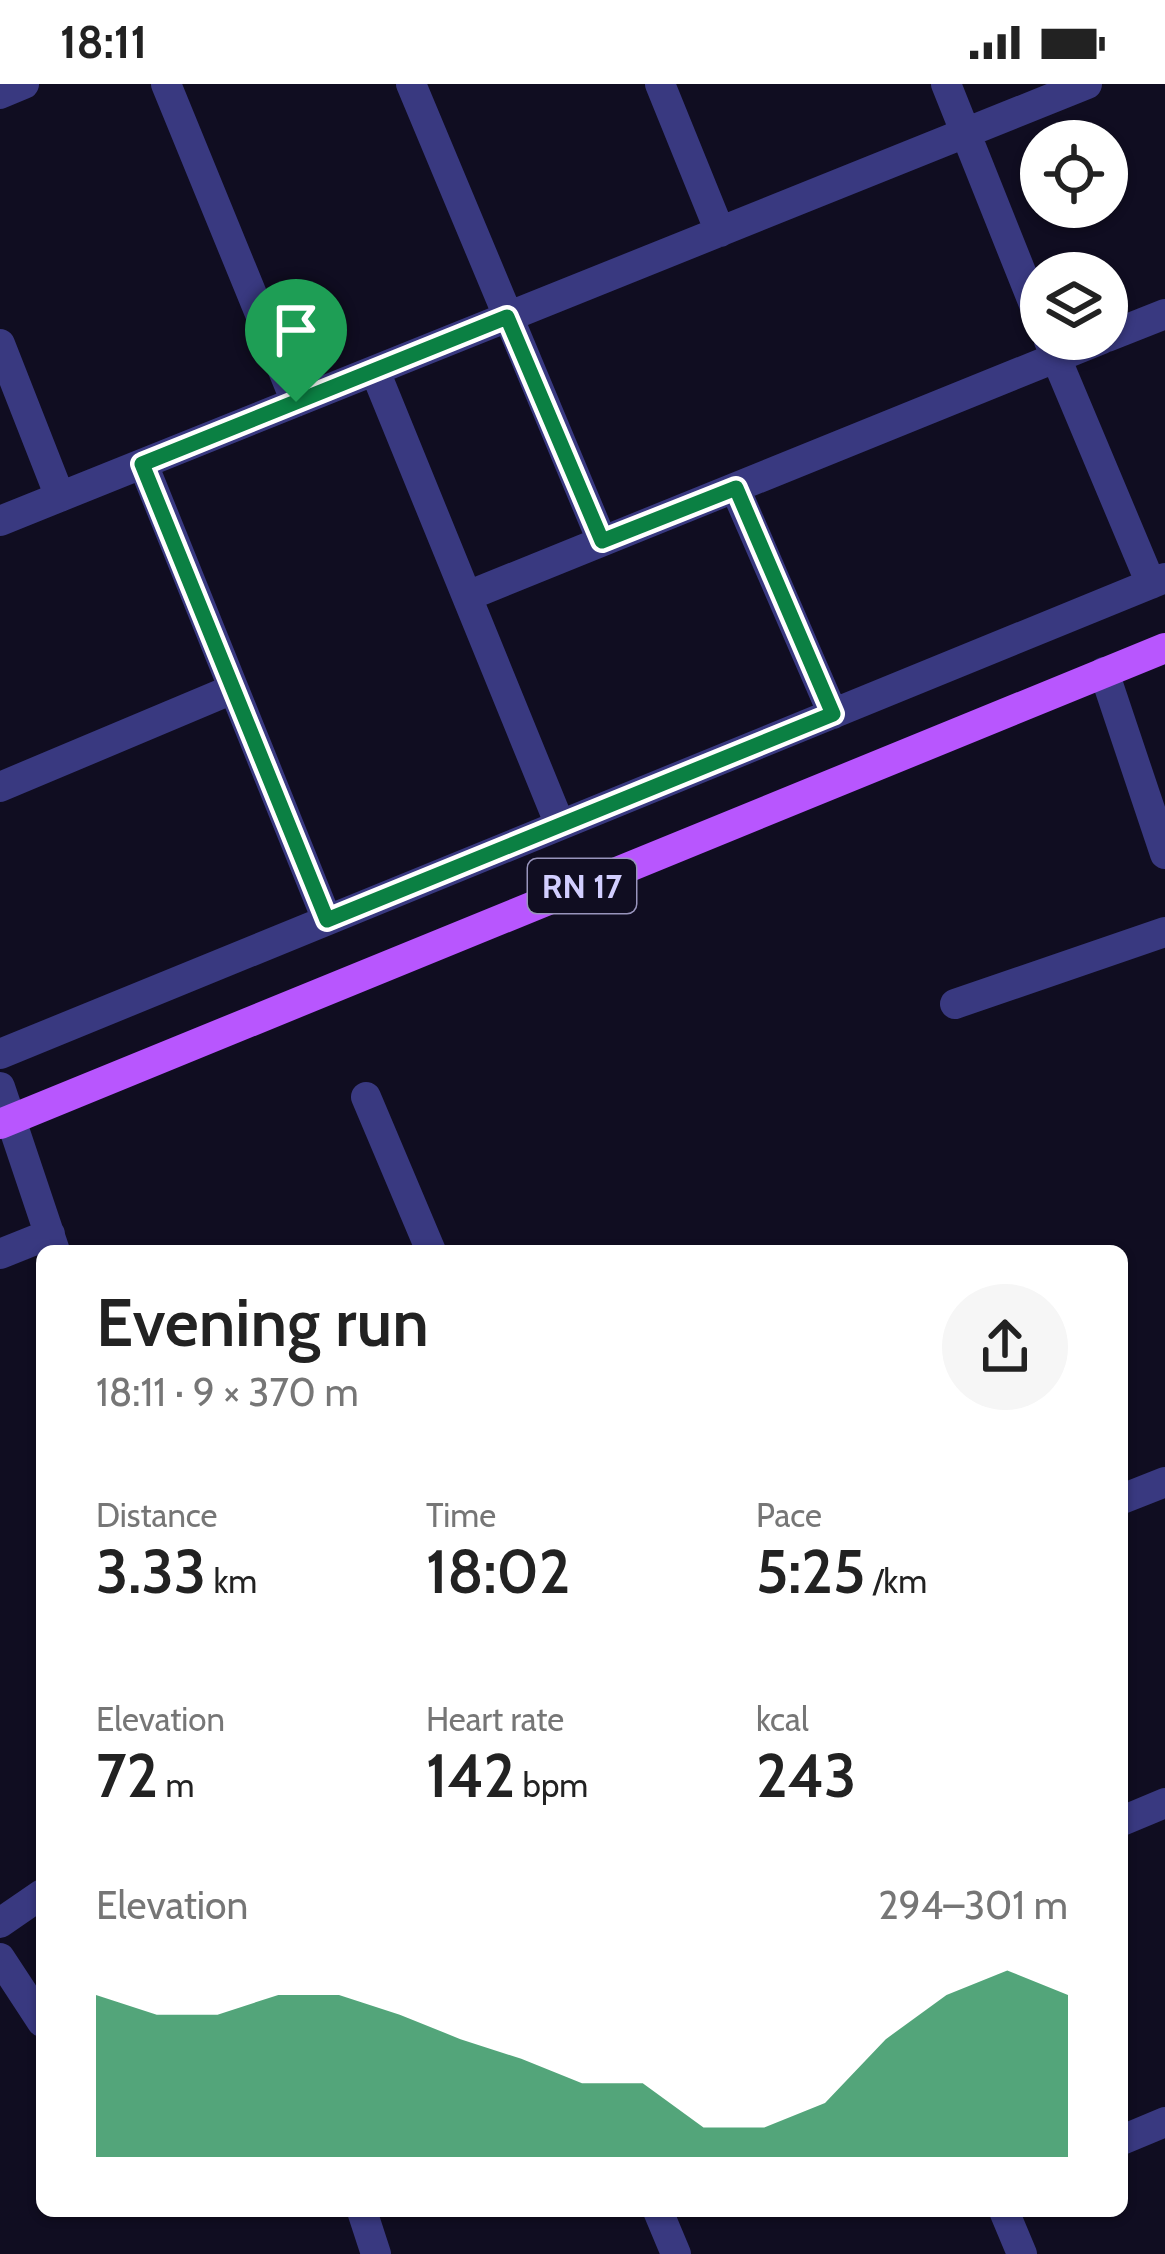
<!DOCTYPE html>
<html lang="en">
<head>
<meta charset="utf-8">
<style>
  body { margin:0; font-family:Cabin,sans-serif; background:#f6f6f6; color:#222; height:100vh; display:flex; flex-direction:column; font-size:45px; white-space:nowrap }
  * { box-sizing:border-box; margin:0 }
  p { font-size:39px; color:#767676 }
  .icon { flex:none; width:66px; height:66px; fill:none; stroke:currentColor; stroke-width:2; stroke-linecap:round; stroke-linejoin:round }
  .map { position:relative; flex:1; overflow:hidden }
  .panel { position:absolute; left:36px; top:1161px; width:1092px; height:972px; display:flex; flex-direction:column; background:#fff; border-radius:18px; box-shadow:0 3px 9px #0004 }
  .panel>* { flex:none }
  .controls { position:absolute; left:1020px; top:36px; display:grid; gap:24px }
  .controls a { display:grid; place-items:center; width:108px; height:108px; border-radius:50%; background:#fff; box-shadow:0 3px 9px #0004; font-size:60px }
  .pin { position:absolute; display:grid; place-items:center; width:102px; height:102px; color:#fff; margin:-123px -51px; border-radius:50% 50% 50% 0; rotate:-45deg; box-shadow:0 0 12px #0007 }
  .pin .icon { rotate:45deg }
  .round { display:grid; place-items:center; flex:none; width:126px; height:126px; border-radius:63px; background:#f6f6f6 }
  .overview { display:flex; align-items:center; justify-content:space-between; height:204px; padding:0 60px }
  h1 { font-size:66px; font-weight:600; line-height:90px }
  .figures { display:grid; grid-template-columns:repeat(3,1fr); gap:18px; height:204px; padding:12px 60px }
  .figures div { display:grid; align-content:center }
  .figures b { font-size:60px; font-weight:600 }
  .figures small { font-size:33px; font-weight:400 }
  .figures p { font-size:33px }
  .chart { height:336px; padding:24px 60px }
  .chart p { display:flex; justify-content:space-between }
  .chart svg { width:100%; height:216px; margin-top:12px; fill:#0b8043; opacity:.7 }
  .status { display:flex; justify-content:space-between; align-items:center; height:84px; padding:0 60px; background:#fff; direction:ltr }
  .status svg { height:33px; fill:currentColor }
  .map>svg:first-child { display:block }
</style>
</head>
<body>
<div class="status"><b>18:11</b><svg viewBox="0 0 49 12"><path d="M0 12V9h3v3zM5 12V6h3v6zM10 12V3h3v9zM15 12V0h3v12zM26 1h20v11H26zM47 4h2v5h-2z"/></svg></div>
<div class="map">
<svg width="1165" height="2170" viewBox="0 0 1165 2170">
  <rect width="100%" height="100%" fill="#100d21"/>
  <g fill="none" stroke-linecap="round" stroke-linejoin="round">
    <!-- street -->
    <path stroke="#393980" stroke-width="30" d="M 166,0 L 296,318
      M 411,0 L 602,457
      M 660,0 L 720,148
      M 946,0 L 1041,238
      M 0,10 L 24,0
      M 1107,253 L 1165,230
      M 1049,257 L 1151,500
      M 0,260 L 60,413
      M 375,287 L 560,741
      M 143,380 L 327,836
      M 735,404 L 833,630
      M 0,437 L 1087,0
      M 470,511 L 1102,255
      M 1104,588 L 1165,770
      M 0,703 L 233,605
      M 955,920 L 1165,848
      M 0,970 L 1165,494
      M 0,1003 L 55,1167
      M 366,1013 L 431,1167
      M 0,1170 L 50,1150
      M 1122,1415 L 1165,1398
      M 1122,1737 L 1165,1719
      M 0,1839 L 42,1810
      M 0,1874 L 42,1938
      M 1122,2056 L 1165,2038
      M 362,2127 L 376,2170
      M 658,2127 L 676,2170
      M 1004,2127 L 1022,2170"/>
    <!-- primary -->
    <path stroke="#b856fe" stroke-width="30" d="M 0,1040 L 1165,564"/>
  </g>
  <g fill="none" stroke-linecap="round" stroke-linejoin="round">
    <!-- route casing -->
    <g stroke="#fff" stroke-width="24">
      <path id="route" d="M 507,233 L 602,457 L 736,404 L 833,630 L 327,836 L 142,380 Z"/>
    </g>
    <!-- route -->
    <use href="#route" stroke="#0b8043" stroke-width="15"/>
  </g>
  <g text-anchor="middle" stroke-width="9" stroke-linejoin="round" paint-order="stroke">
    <!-- shield labels -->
    <rect fill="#100d21" stroke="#9894bc" stroke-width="3" x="528" y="775" width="108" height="54" rx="9"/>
    <g font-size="33" font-weight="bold" fill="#d2ceff">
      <text x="582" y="814">RN 17</text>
    </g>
  </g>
</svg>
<div class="controls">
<a><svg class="icon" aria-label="locate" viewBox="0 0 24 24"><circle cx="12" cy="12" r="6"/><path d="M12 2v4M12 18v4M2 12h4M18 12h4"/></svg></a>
<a><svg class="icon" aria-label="layers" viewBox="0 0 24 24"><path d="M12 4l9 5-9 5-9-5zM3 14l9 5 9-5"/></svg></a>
</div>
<div class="pin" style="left:296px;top:318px;background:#1e9e55"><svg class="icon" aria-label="arrive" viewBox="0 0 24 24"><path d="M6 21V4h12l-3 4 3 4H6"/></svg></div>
<section class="panel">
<div class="overview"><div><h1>Evening run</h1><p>18:11 · 9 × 370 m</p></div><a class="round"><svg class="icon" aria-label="share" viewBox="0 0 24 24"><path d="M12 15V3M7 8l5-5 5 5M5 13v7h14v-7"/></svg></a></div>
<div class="figures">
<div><p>Distance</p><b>3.33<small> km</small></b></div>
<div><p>Time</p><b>18:02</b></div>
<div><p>Pace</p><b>5:25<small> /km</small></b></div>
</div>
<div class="figures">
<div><p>Elevation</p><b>72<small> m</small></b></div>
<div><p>Heart rate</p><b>142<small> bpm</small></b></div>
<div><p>kcal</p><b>243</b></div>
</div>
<div class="chart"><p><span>Elevation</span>294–301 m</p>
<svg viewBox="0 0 160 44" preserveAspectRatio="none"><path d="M0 44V11L10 15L20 15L30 11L40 11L50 15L60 20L70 24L80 29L90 29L100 38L110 38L120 33L130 20L140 11L150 6L160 11V44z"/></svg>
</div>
</section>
</div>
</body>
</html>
